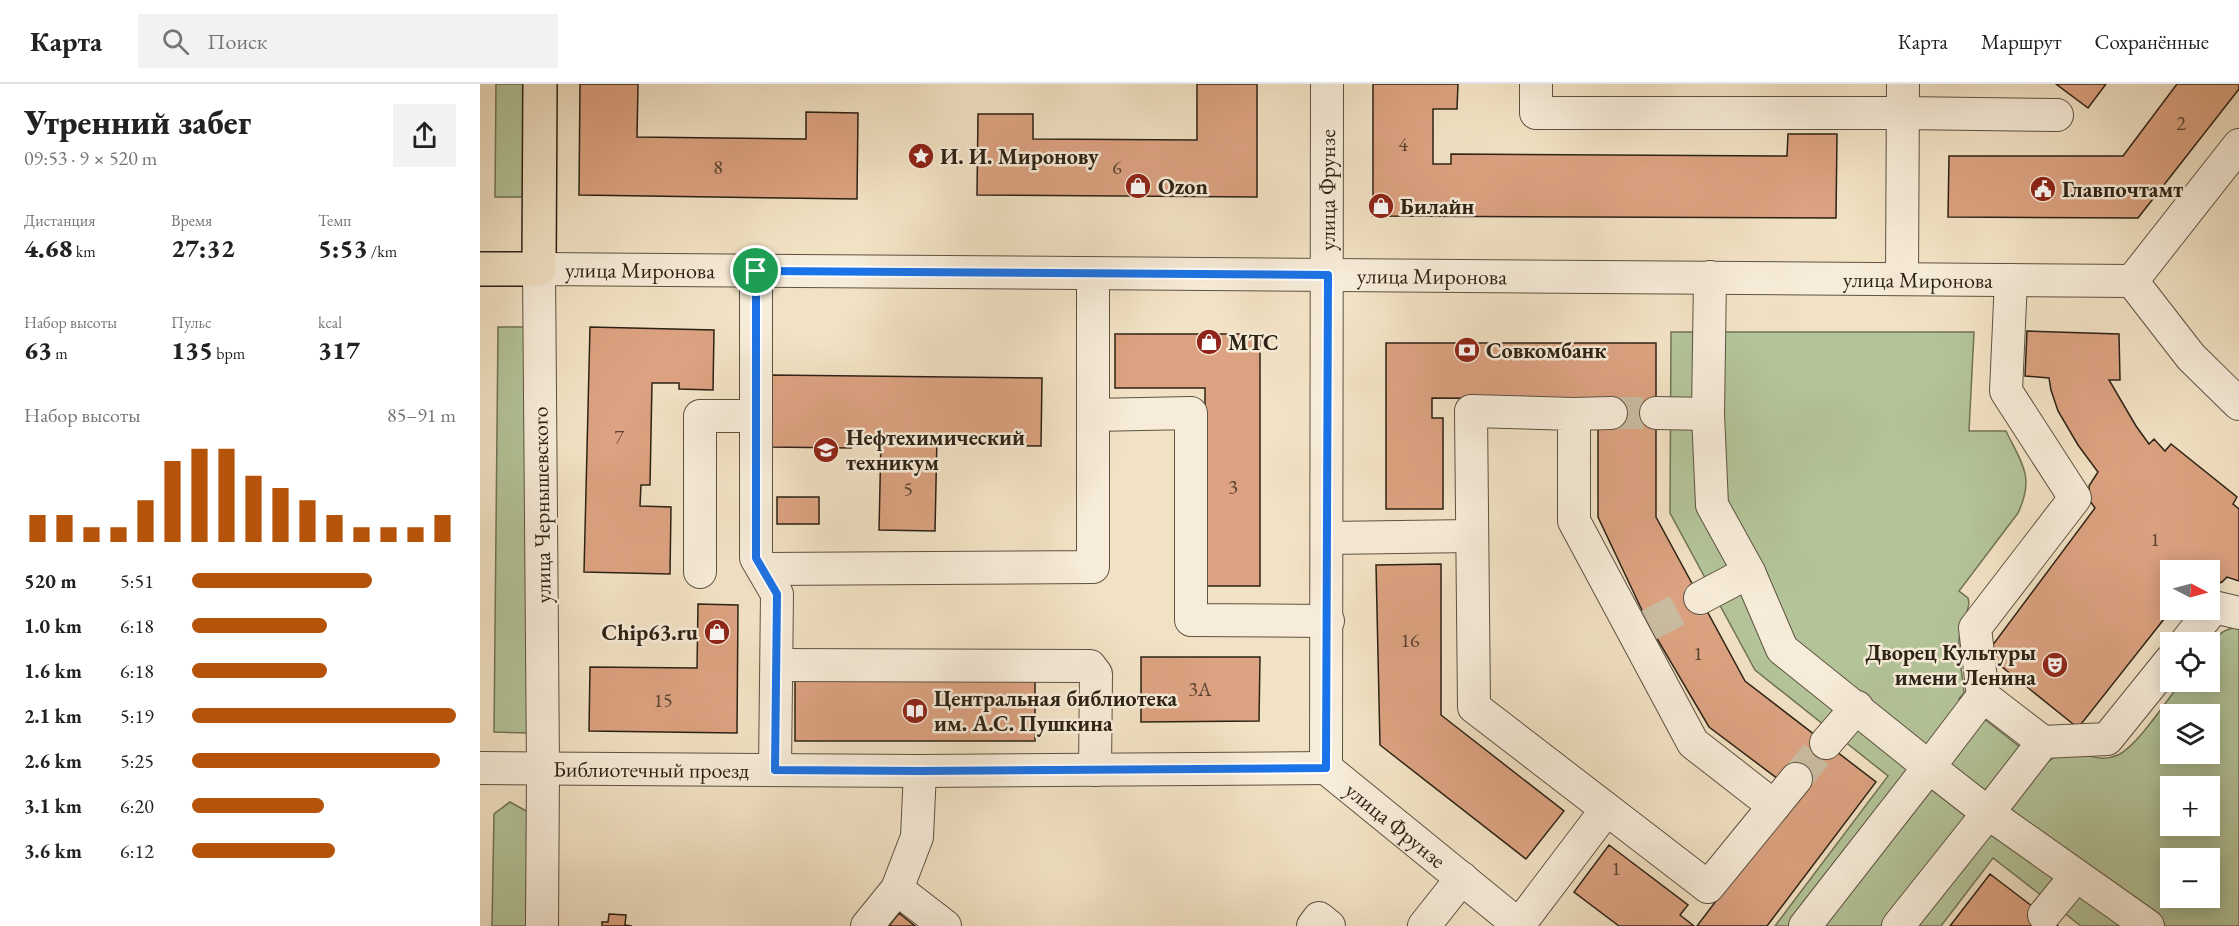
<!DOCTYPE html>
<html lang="ru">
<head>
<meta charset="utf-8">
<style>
  body { margin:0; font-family:"EB Garamond",serif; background:#f2f2f2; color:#222; height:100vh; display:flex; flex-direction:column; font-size:22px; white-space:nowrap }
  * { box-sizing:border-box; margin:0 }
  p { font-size:20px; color:#767676 }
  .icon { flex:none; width:33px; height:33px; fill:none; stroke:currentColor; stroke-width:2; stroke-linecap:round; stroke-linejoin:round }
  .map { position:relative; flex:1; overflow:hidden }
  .drawer { display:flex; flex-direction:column; background:#fff; width:480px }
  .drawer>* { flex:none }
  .needle { width:39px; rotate:96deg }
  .fabs { position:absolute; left:1680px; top:476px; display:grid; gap:12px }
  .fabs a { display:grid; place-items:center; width:60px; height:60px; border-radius:0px; background:#fff; box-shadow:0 3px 15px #0003; font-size:30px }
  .pin { position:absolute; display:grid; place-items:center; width:51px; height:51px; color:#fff; margin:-26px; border:3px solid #fff; border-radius:50%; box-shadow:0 2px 6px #0007 }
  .round { display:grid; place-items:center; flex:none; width:63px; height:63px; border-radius:0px; background:#f2f2f2 }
  .head { display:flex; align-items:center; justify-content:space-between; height:102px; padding:0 24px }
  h1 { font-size:33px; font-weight:800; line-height:45px }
  .figures { display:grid; grid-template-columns:repeat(3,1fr); gap:9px; height:102px; padding:6px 24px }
  .figures div { display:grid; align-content:center }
  .figures b { font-size:26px; font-weight:800 }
  .figures small { font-size:16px; font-weight:400 }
  .figures p { font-size:16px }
  .chart { height:168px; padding:12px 24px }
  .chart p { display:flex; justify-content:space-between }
  .chart svg { width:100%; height:108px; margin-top:6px; stroke:#b45309; stroke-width:6 }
  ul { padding:0 24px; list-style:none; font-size:20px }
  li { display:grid; grid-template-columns:96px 72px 1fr; align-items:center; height:45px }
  li i { height:15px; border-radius:8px; background:#b45309 }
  header { display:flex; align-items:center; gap:36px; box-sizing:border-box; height:84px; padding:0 30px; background:#fff; border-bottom:2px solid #e0e0e0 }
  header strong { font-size:28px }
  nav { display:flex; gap:33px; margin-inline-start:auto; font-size:21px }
  .search { width:420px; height:54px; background:#f2f2f2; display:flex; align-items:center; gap:15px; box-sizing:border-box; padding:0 21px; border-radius:0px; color:#767676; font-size:22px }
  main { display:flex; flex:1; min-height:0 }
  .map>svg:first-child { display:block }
</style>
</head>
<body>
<header>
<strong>Карта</strong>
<div class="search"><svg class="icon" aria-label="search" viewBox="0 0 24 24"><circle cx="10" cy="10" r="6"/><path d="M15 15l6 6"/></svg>Поиск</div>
<nav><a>Карта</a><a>Маршрут</a><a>Сохранённые</a></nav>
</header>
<main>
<section class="drawer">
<div class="head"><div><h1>Утренний забег</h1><p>09:53 · 9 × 520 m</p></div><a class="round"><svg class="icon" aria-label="share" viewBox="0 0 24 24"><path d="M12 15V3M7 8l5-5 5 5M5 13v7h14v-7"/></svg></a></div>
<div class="figures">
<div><p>Дистанция</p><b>4.68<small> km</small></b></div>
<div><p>Время</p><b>27:32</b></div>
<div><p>Темп</p><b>5:53<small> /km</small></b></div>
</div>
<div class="figures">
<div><p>Набор высоты</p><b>63<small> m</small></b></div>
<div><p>Пульс</p><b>135<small> bpm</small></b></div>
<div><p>kcal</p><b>317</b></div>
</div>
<div class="chart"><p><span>Набор высоты</span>85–91 m</p>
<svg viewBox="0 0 160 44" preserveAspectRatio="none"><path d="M5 44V33M15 44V33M25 44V38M35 44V38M45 44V27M55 44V11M65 44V6M75 44V6M85 44V17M95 44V22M105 44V27M115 44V33M125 44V38M135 44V38M145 44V38M155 44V33"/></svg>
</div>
<ul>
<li><b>520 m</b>5:51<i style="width:68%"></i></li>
<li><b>1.0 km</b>6:18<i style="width:51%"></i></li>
<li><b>1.6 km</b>6:18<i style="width:51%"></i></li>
<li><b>2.1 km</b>5:19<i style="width:100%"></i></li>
<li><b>2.6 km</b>5:25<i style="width:94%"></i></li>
<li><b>3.1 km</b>6:20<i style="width:50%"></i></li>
<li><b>3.6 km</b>6:12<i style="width:54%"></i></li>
</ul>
</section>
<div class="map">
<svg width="1759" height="842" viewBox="0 0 1759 842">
  <rect width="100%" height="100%" fill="#f2e2c4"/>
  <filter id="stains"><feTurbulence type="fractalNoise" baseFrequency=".00333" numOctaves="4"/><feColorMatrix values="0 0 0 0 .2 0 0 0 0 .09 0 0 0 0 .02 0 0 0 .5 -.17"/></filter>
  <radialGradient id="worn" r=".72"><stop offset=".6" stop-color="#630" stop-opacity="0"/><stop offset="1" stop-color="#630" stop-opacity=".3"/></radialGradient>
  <!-- green -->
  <path fill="#b4c499" stroke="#707357" stroke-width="1.5" fill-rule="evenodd" d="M 16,0 L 51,0 L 50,113 L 15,113 Z
    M 18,243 L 53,243 L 50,649 L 14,648 Z
    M 1191,248 L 1494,248 L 1489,347 L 1526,347 C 1542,380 1555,393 1538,429 L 1479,507 L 1488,514 L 1489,519 C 1487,532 1480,543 1479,556 C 1478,574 1483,592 1484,609 L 1479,615 L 1564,682 C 1592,651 1609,684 1638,671 C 1658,661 1687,616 1702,597 L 1730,597 L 1730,563 C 1738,551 1744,543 1759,544 L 1759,842 L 1601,842 L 1513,774 L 1461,842 L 1295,842 L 1408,692 L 1275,586 L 1190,429 ZM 1690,630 L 1730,630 L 1730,669 L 1690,669 ZM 1690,702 L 1730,702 L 1730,741 L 1690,741 ZM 1690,774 L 1730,774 L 1730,813 L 1690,813 Z
    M 30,718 L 48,728 L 46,842 L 12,842 L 14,730 Z"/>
  <!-- building -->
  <path fill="#dca281" stroke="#2c2215" stroke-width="1.5" d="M 100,0 L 158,0 L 157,53 L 326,55 L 326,28 L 378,29 L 377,115 L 99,111 Z
    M 717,0 L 777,0 L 777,113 L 497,111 L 498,30 L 553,30 L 553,55 L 717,56 Z
    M 893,0 L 978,0 L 977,25 L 953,25 L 953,80 L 971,80 L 971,70 L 1307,72 L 1308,50 L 1357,50 L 1356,134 L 893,132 Z
    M 1576,0 L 1626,0 L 1608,24 Z
    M 1697,0 L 1759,0 L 1759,5 L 1658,134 L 1468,133 L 1469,72 L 1643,72 Z
    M 110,243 L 234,246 L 233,306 L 199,305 L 199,299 L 172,299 L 170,401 L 161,401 L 160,422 L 191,423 L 190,490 L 104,488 Z
    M 1547,247 L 1639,250 L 1640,296 L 1629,296 L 1656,342 L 1669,360 L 1674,355 L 1685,367 L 1691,360 L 1757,413 L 1753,420 L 1759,425 L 1759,497 L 1747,493 L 1742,498 L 1730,503 L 1730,486 L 1690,486 L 1690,525 L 1692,525 L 1598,644 L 1506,570 L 1615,424 L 1610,417 L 1609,402 L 1618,388 L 1598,361 L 1578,327 L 1571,306 L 1569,294 L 1545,292 Z
    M 635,250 L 780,250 L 780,502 L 725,502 L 725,304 L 635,304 Z
    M 906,259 L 1176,259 L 1176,433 L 1265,597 L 1396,698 L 1287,842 L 1217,842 L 1324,701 L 1302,698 L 1229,643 L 1169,541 L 1118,433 L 1118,334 L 1130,315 L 952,314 L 952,334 L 963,334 L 963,425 L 906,425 Z
    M 290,291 L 562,294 L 561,362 L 484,361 L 484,352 L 457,352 L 455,447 L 399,446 L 401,356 L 371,356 L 371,364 L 289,363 Z
    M 297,413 L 339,413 L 339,440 L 297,440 Z
    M 961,480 L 961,631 L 1084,727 L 1046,775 L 900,661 L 896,481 Z
    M 218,520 L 258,521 L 257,649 L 109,647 L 110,583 L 217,584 Z
    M 661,573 L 780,573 L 779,637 L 661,638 Z
    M 315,597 L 555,597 L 555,657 L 315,657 Z
    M 1129,761 L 1208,821 L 1200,831 L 1214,842 L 1139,842 L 1094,808 Z
    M 1510,790 L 1578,842 L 1470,842 Z
    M 419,829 L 435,842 L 409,842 Z
    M 129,830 L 146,831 L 145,841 L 152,842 L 122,842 L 122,838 L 128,838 Z"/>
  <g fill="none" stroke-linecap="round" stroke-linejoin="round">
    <!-- minor-tunnel -->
    <path stroke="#cabca1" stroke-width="32" stroke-dasharray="32 16" stroke-linecap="butt" d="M 1131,329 L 1176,329
      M 1169,541 L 1220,514
      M 1316,695 L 1346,659"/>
    <!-- minor casing -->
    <g stroke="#5e5241" stroke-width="34">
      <g id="minor">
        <path d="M 1056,0 L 1056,29 L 1423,29 L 1577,31"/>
        <path d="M 1759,61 L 1652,197 L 1711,273 L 1759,320"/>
        <path d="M 276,187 L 276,474 L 297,510 L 295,685"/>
        <path d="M 1230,193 L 1228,330 L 1232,421 L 1269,488 L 1302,565 L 1449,683 L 1325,842"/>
        <path d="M 1422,195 L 1423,0"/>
        <path d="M 991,327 L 1094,330 L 1094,437 L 1213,659 L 1294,722 L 1228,803 L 994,623 Z"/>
        <path d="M 1176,329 L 1228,330"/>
        <path d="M 1094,330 L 1131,329"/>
        <path d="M 613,331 L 711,329 L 711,536 L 848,537"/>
        <path d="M 848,454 L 992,452"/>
        <path d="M 283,485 L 613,483 L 613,190"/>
        <path d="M 220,488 L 220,332 L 276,332"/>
        <path d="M 1220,514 L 1269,488"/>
        <path d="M 1706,558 L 1734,523 L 1759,529"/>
        <path d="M 297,581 L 610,582 L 616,590 L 615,686"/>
        <path d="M 1503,612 L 1495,544 L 1595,414 L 1526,307 L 1531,196"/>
        <path d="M 1503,612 L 1563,658 L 1508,729 L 1449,683 Z"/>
        <path d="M 1563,658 L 1627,655 L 1690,577"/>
        <path d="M 1346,659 L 1377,623"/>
        <path id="s1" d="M 0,684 L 440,687 L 846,684"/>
        <path id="s2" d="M 846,684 L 847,0"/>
        <path id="s3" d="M 846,684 L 1040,842"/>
        <path d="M 1294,722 L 1316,695"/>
        <path d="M 417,805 L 465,842"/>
        <path d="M 1564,831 L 1596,792"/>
        <path d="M 1039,841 L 1126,726"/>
        <path id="s4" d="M 62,842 L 63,684 L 59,185 L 1652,197"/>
        <path d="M 387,842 L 417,805 L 437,753 L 440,687"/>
        <path d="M 833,842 L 839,834 L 849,842"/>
        <path d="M 944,842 L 982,794"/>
        <path d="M 1418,842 L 1508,729 L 1668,842"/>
      </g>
    </g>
    <!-- major casing -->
    <g stroke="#2c2215" stroke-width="36">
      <path id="major" d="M 0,185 L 59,185 L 60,0"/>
    </g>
    <!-- minor -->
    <use href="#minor" stroke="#f7ecd9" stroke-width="32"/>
    <!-- major -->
    <use href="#major" stroke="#f2e2c4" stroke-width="33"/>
  </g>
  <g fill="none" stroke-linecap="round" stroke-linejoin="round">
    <!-- route casing -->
    <g stroke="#fff" stroke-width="12">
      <path id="route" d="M 276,187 L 848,191 L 846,684 L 440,687 L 295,686 L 297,510 L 276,474 Z"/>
    </g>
    <!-- route -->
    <use href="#route" stroke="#1a73e8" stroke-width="8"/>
  </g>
  <!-- icons -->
  <defs>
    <g id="sight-disc" transform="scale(1.35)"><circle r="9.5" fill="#8f2418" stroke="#f7ecd9"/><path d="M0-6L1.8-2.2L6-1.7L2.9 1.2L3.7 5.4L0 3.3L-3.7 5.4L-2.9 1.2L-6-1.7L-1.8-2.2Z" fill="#fff"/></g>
    <g id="shop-disc" transform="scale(1.35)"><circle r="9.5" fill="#8f2418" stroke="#f7ecd9"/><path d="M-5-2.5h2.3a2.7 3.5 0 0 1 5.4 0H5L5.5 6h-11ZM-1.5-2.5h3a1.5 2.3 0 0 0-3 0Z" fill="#fff"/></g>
    <g id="civic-disc" transform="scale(1.35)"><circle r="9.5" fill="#8f2418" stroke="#f7ecd9"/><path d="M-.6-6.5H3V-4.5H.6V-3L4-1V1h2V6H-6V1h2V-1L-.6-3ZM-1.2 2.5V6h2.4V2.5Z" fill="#fff"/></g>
    <g id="bank-disc" transform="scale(1.35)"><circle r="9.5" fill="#8f2418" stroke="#f7ecd9"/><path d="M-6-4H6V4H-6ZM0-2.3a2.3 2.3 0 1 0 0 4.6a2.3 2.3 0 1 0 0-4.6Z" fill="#fff"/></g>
    <g id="university-disc" transform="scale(1.35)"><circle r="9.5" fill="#8f2418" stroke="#f7ecd9"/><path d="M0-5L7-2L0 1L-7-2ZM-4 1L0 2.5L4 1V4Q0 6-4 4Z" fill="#fff"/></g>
    <g id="theatre-disc" transform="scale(1.35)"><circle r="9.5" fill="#8f2418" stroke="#f7ecd9"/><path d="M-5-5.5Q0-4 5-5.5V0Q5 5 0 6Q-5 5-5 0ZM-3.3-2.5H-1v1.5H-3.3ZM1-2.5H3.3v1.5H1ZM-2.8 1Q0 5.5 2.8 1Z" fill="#fff"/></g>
    <g id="library-disc" transform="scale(1.35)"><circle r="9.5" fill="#8f2418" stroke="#f7ecd9"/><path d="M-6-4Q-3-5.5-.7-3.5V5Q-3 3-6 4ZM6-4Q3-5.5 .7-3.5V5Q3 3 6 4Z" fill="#fff"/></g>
  </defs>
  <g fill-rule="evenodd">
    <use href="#sight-disc" x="441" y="72"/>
    <use href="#shop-disc" x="658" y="102"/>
    <use href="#civic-disc" x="1563" y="105"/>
    <use href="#shop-disc" x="901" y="122"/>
    <use href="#shop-disc" x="729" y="258"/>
    <use href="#bank-disc" x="987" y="266"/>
    <use href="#university-disc" x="346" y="366"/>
    <use href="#shop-disc" x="237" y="548"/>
    <use href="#theatre-disc" x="1575" y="581"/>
    <use href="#library-disc" x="435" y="627"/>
  </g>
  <g text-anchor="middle" stroke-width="5" stroke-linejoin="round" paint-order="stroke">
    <!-- number labels -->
    <g font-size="20" fill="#584230">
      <text x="1701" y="46">2</text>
      <text x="923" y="67">4</text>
      <text x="238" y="90">8</text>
      <text x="637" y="90">6</text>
      <text x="139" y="360">7</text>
      <text x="753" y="410">3</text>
      <text x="428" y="412">5</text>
      <text x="1675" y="462">1</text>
      <text x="930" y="563">16</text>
      <text x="1218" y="576">1</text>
      <text x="720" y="612">3А</text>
      <text x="183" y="623">15</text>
      <text x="1136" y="791">1</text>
    </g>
    <!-- poi labels -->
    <g font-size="22" font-weight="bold" fill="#2c2215" stroke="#f7ecd9" text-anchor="start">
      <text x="460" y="80">И. И. Миронову</text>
      <text x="678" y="110">Ozon</text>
      <text x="1582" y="113">Главпочтамт</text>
      <text x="920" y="130">Билайн</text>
      <text x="748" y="266">МТС</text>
      <text x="1006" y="274">Совкомбанк</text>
      <text x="366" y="361">Нефтехимический<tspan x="366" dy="25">техникум</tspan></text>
      <text x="218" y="556" text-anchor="end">Chip63.ru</text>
      <text x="1556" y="576" text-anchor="end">Дворец Культуры<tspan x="1556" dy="25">имени Ленина</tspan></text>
      <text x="454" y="622">Центральная библиотека<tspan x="454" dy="25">им. А.С. Пушкина</tspan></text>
    </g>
    <!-- street labels -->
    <g font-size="22" fill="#2c2215" stroke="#f7ecd9">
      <text dy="8" stroke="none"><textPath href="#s2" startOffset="578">улица Фрунзе</textPath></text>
      <text dy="8" stroke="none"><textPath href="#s4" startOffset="758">улица Миронова</textPath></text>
      <text dy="8" stroke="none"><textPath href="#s4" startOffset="1550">улица Миронова</textPath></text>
      <text dy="8" stroke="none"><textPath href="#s4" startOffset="2036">улица Миронова</textPath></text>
      <text transform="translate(61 421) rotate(-91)" y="8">улица Чернышевского</text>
      <text dy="8" stroke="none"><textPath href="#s1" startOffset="171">Библиотечный проезд</textPath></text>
      <text dy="8" stroke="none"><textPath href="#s3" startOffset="90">улица Фрунзе</textPath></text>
    </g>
  </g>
  <rect width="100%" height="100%" filter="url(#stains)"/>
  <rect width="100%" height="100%" fill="url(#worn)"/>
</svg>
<div class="fabs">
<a><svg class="needle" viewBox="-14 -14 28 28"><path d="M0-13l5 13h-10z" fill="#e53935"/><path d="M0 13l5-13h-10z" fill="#767676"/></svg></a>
<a><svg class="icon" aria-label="locate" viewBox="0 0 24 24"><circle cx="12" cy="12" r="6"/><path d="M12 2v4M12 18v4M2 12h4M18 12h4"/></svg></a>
<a><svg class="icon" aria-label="layers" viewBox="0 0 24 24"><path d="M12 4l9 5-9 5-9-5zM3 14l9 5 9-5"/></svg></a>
<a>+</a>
<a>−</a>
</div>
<div class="pin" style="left:276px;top:187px;background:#1e9e55"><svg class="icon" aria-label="arrive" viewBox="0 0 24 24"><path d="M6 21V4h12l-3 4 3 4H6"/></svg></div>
</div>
</main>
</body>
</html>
